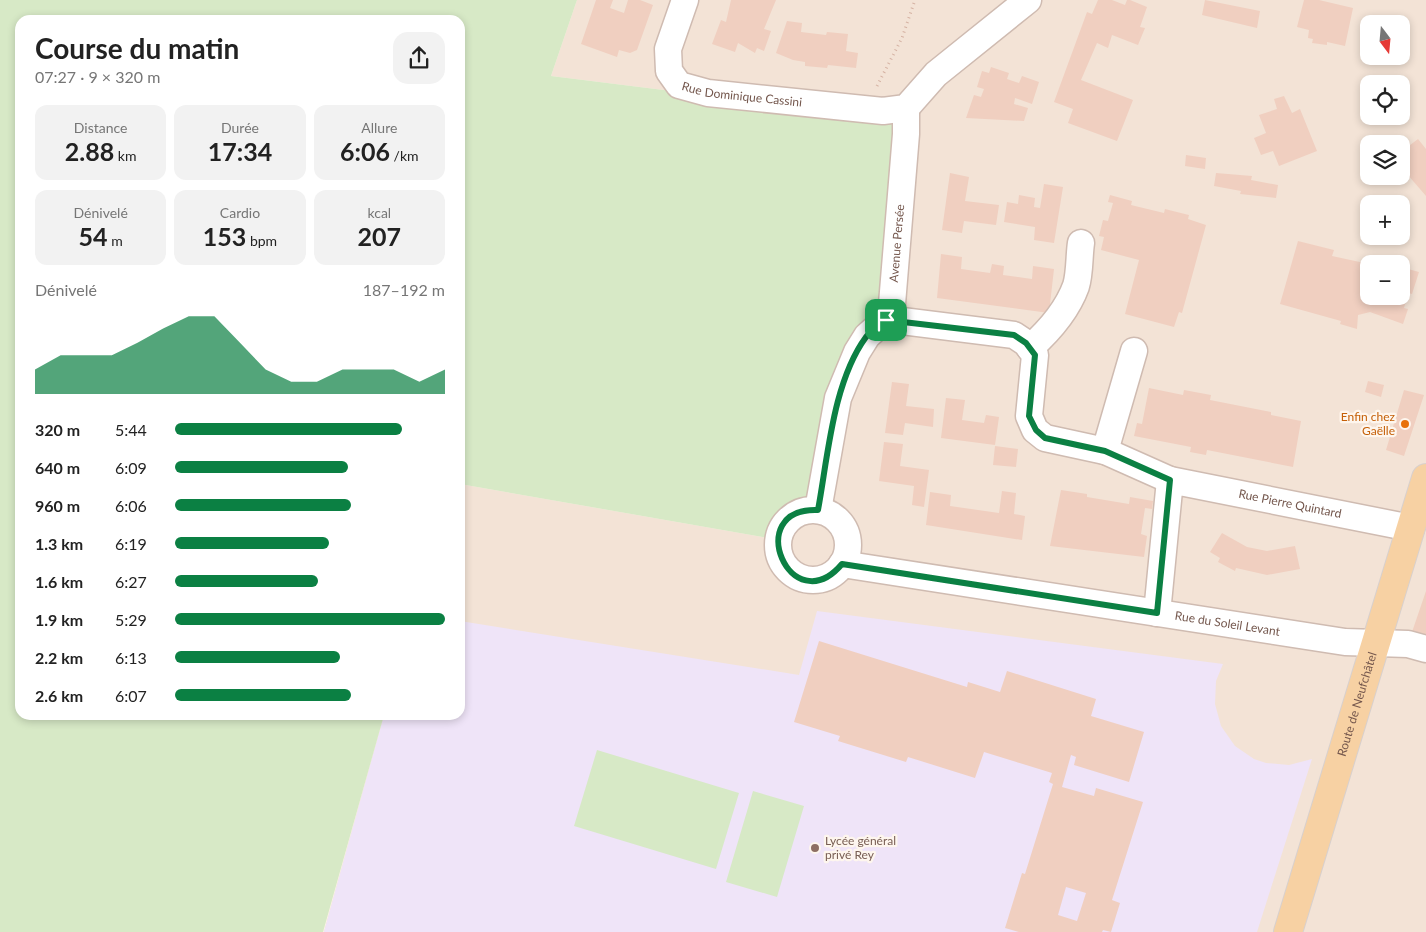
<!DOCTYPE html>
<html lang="fr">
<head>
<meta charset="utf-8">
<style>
  body { margin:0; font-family:Lato,sans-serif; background:#f2f2f2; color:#222; height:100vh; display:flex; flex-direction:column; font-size:19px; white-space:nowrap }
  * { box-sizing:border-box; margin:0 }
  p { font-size:16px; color:#767676 }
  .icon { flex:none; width:28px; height:28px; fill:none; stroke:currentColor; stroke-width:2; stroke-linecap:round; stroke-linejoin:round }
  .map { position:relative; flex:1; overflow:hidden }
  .side { position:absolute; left:15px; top:15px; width:450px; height:705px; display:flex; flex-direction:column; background:#fff; border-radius:15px; box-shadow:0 2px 8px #0003 }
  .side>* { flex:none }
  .needle { width:32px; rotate:164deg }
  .buttons { position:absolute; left:1360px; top:15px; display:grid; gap:10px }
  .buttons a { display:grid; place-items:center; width:50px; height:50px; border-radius:10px; background:#fff; box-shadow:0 2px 8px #0003; font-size:25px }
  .pin { position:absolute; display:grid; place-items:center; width:42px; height:42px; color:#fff; margin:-21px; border-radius:10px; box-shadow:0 2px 8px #0006 }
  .round { display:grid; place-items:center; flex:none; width:52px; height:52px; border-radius:15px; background:#f2f2f2 }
  .summary { display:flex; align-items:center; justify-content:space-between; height:85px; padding:0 20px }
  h1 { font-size:28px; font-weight:700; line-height:38px }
  .metrics { display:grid; grid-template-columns:repeat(3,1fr); gap:8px; height:85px; padding:5px 20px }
  .metrics div { display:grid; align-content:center; border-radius:12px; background:#f2f2f2; text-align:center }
  .metrics b { font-size:25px; font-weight:700 }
  .metrics small { font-size:14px; font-weight:400 }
  .metrics p { font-size:14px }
  .chart { height:140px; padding:10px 20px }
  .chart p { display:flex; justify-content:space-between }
  .chart svg { width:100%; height:90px; margin-top:5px; fill:#0b8043; opacity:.7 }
  ul { padding:0 20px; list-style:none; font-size:16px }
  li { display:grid; grid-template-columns:80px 60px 1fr; align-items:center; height:38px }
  li i { height:12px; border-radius:6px; background:#0b8043 }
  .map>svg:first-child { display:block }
</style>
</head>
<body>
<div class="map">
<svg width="1426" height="932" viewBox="0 0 1426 932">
  <rect width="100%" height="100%" fill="#fbf2e7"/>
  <!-- residential -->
  <path fill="#f3e3d6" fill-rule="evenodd" d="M 577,0 L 1426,0 L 1426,932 L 324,932 L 384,715 L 460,715 L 460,484 L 768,538 L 898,119 L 551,76 ZM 1369,24 L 1401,24 L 1401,56 L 1369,56 ZM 1369,84 L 1401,84 L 1401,116 L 1369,116 ZM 1369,144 L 1401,144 L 1401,176 L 1369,176 ZM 1369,204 L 1401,204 L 1401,236 L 1369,236 ZM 1369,264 L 1401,264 L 1401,296 L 1369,296 Z"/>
  <!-- education -->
  <path fill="#efe4f8" d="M 817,611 L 1223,664 L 1216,681 L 1215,704 L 1221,726 L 1235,746 L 1254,759 L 1266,763 L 1289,765 L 1312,759 L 1257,932 L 324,932 L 384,715 L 460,715 L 460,621 L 799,675 Z"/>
  <!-- green -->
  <path fill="#d7e9c6" d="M 0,0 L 577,0 L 551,76 L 898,119 L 879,306 L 816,488 L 768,538 L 460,484 L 460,20 L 20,20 L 20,715 L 384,715 L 323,932 L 0,932 Z
    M 597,750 L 739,793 L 716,869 L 574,826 Z
    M 753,791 L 804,806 L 777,897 L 726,882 Z"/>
  <!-- building -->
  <path fill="#f0cfc0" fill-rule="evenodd" d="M 596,0 L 613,0 L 610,8 L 624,13 L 628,0 L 640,0 L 653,5 L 637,50 L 630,53 L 619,50 L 617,57 L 581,44 Z
    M 731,0 L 776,0 L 764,29 L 771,31 L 764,51 L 757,48 L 755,53 L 738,43 L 735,52 L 712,44 L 721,20 L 726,22 Z
    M 1098,0 L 1112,0 L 1125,5 L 1127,0 L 1130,0 L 1147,7 L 1140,27 L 1145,28 L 1138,45 L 1112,35 L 1108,48 L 1097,43 L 1081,80 L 1133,100 L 1117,141 L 1068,123 L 1073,109 L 1054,102 L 1087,12 L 1092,14 Z
    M 1205,0 L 1260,11 L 1257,28 L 1202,15 Z
    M 1304,0 L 1319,0 L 1353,8 L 1345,46 L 1327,42 L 1327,45 L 1312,43 L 1313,39 L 1308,38 L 1309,30 L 1297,27 Z
    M 787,21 L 802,23 L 801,32 L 826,35 L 827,32 L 848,34 L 846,51 L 858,53 L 856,68 L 828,65 L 827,68 L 805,66 L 805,62 L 793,60 L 776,53 Z
    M 991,67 L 1009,73 L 1007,79 L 1019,83 L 1022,76 L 1039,82 L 1032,104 L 1015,98 L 1014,104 L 1028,108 L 1024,121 L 966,118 L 974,95 L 981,97 L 984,89 L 977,87 L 982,71 L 989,73 Z
    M 1284,96 L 1292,113 L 1300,109 L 1317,151 L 1279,166 L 1273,151 L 1261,155 L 1254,138 L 1266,133 L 1259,115 L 1277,109 L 1274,99 Z
    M 1418,139 L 1426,149 L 1426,196 L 1401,167 L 1401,152 Z
    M 1186,155 L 1206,158 L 1205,169 L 1185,166 Z
    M 950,173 L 969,177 L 965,201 L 999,205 L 996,225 L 964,221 L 962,233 L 942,230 Z
    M 1216,173 L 1252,176 L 1251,180 L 1278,185 L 1276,198 L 1240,194 L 1241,191 L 1214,186 Z
    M 1044,184 L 1063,187 L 1054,243 L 1034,240 L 1035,227 L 1004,222 L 1007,202 L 1018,204 L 1019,195 L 1035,198 L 1034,207 L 1040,208 Z
    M 1110,195 L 1132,201 L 1131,205 L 1164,213 L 1165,209 L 1189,215 L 1188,219 L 1206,225 L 1182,313 L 1179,312 L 1174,327 L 1125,314 L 1139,260 L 1101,250 L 1104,237 L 1099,236 L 1103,220 L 1108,221 L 1113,203 L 1108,202 Z
    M 1298,241 L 1334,250 L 1332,256 L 1369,264 L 1369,296 L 1401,296 L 1401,267 L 1419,272 L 1412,294 L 1408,293 L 1404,308 L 1408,309 L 1403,324 L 1370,312 L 1358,315 L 1357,329 L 1340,324 L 1341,321 L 1280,304 Z
    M 941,254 L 962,257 L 961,269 L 990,273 L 992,264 L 1004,266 L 1003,275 L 1032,279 L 1033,266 L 1054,269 L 1049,313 L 937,298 Z
    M 1368,381 L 1384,385 L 1381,397 L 1365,392 Z
    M 892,382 L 909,384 L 906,406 L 934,409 L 933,427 L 905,423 L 903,435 L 885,433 Z
    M 1149,388 L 1183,395 L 1184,390 L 1211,395 L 1210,400 L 1271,412 L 1271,415 L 1301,421 L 1293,467 L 1207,450 L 1206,455 L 1190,452 L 1191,447 L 1134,436 L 1137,423 L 1142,424 Z
    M 1404,390 L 1424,395 L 1404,456 L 1386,450 Z
    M 946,398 L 965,400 L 962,420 L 984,423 L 986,415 L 999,417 L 995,445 L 941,438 Z
    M 884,442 L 903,444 L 900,466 L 929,470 L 924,507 L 912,505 L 914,486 L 879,481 Z
    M 995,446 L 1018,449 L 1016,467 L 993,465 Z
    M 1061,490 L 1087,494 L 1087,497 L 1129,504 L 1130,497 L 1153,501 L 1152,509 L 1145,508 L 1141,534 L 1147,536 L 1144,557 L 1050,546 Z
    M 1002,491 L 1016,493 L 1014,514 L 1025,516 L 1022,540 L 926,525 L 930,492 L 951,495 L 950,506 L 999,513 Z
    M 1222,533 L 1247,547 L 1267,551 L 1295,546 L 1300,569 L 1267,575 L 1236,568 L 1235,571 L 1218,562 L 1220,558 L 1210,552 Z
    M 1426,591 L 1426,635 L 1412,632 Z
    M 819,641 L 967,687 L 968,682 L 1000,692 L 1007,671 L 1096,699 L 1091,716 L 1144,732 L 1129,782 L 1074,765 L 1076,757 L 1071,755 L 1062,787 L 1094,796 L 1096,788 L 1143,802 L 1112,900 L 1120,903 L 1111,932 L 1103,930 L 1102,932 L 1019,932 L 1005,928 L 1022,873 L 1025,874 L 1053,784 L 1049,782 L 1052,773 L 984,752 L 975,778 L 908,757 L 906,762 L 838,741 L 840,736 L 794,722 ZM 1066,887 L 1086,893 L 1077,921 L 1058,915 Z"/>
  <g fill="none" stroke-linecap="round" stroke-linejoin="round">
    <!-- minor casing -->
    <g stroke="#cfbbb1" stroke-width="29">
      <g id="minor">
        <path id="s1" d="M 685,0 L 668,49 L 669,71 L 679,85 L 708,93 L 883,111 L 906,108 L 936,74 L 1028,0"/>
        <path d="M 886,319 L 1014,335 L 1026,343 L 1035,355 L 1029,416 L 1035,430 L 1045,438 L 1105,451 L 1170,480"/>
        <path d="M 1030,348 C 1049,331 1067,311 1076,286 C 1080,273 1079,256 1081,243"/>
        <path d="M 1105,451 L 1134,351"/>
        <circle cx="813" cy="545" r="35"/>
        <path id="s2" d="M 818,510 L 838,398 L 857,352 L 867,336 L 886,319 L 892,304 L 906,134 L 906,108"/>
        <path id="s3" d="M 842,564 L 1345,642 L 1408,644 L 1426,649"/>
        <path id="s4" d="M 1157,613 L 1170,480 L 1411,528"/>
      </g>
    </g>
    <!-- major casing -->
    <g stroke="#d8d0cd" stroke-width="30">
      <g id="major">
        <path id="s5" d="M 1288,932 L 1426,478"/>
      </g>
    </g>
    <!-- path -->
    <path stroke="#d5b2a3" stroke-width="3" stroke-dasharray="1 4" stroke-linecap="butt" d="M 877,86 L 902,38 L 915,0"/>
    <!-- minor -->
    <use href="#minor" stroke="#fff" stroke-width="26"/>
    <!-- major -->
    <use href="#major" stroke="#f7d1a3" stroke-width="28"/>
  </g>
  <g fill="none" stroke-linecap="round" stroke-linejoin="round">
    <!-- route casing -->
    <g stroke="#fff" stroke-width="10">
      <path id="route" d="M 886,320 L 1014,335 L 1026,343 L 1035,355 L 1029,416 L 1036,430 L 1045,438 L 1105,451 L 1170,480 L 1157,613 L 842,564 C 791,624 741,507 818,510 C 828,456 833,382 866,337 C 871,330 880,325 886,320 Z"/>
    </g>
    <!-- route -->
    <use href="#route" stroke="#0b8043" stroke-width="6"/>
  </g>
  <!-- markers -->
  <circle fill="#e8710a" stroke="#fef6ee" stroke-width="2" cx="1405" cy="424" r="5"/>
  <circle fill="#8d6e63" stroke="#fef6ee" stroke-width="2" cx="815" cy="848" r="5"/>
  <g text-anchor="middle" stroke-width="4.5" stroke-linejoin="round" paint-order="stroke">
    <!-- street labels -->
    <g font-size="12" fill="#74574d" stroke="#fef6ee">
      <text dy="4" stroke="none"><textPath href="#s1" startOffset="155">Rue Dominique Cassini</textPath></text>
      <text dy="4" stroke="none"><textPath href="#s2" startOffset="285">Avenue Persée</textPath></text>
      <text dy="4" stroke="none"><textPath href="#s4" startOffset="256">Rue Pierre Quintard</textPath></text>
      <text dy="4" stroke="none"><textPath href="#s3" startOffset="390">Rue du Soleil Levant</textPath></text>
      <text dy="4" stroke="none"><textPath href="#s5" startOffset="238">Route de Neufchâtel</textPath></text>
    </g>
    <!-- food labels -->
    <g font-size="12" fill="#c56008" stroke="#fef6ee" text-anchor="end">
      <text x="1395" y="421">Enfin chez<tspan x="1395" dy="14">Gaëlle</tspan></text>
    </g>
    <!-- education labels -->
    <g font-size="12" fill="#785e54" stroke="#fef6ee" text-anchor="start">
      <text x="825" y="845">Lycée général<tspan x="825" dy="14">privé Rey</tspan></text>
    </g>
  </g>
</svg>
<div class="buttons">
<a><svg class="needle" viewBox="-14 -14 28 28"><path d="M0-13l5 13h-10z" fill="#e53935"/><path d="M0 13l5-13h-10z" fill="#767676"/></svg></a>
<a><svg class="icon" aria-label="locate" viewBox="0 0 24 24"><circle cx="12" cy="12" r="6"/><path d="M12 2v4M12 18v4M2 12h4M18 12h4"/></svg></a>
<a><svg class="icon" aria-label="layers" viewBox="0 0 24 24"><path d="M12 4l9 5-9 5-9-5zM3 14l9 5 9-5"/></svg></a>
<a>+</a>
<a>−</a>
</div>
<div class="pin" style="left:886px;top:320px;background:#1e9e55"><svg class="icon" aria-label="arrive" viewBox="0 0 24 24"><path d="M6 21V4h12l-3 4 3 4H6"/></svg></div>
<section class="side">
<div class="summary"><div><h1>Course du matin</h1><p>07:27 · 9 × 320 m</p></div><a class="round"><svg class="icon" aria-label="share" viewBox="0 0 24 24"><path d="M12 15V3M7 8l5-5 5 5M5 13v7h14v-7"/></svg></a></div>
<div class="metrics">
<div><p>Distance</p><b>2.88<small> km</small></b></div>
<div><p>Durée</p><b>17:34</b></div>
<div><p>Allure</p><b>6:06<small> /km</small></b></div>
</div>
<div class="metrics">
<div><p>Dénivelé</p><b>54<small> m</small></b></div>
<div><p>Cardio</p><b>153<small> bpm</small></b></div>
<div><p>kcal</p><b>207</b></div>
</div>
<div class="chart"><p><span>Dénivelé</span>187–192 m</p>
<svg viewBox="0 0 160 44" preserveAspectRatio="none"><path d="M0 44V32L10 25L20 25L30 25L40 19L50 12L60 6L70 6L80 19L90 32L100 38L110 38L120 32L130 32L140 32L150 38L160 32V44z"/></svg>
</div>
<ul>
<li><b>320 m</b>5:44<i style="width:84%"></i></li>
<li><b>640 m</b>6:09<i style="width:64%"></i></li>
<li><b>960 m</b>6:06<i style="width:65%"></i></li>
<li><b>1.3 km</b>6:19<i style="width:57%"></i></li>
<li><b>1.6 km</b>6:27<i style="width:53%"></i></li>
<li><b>1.9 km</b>5:29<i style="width:100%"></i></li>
<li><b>2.2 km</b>6:13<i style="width:61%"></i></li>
<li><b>2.6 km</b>6:07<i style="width:65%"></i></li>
</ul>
</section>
</div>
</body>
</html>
